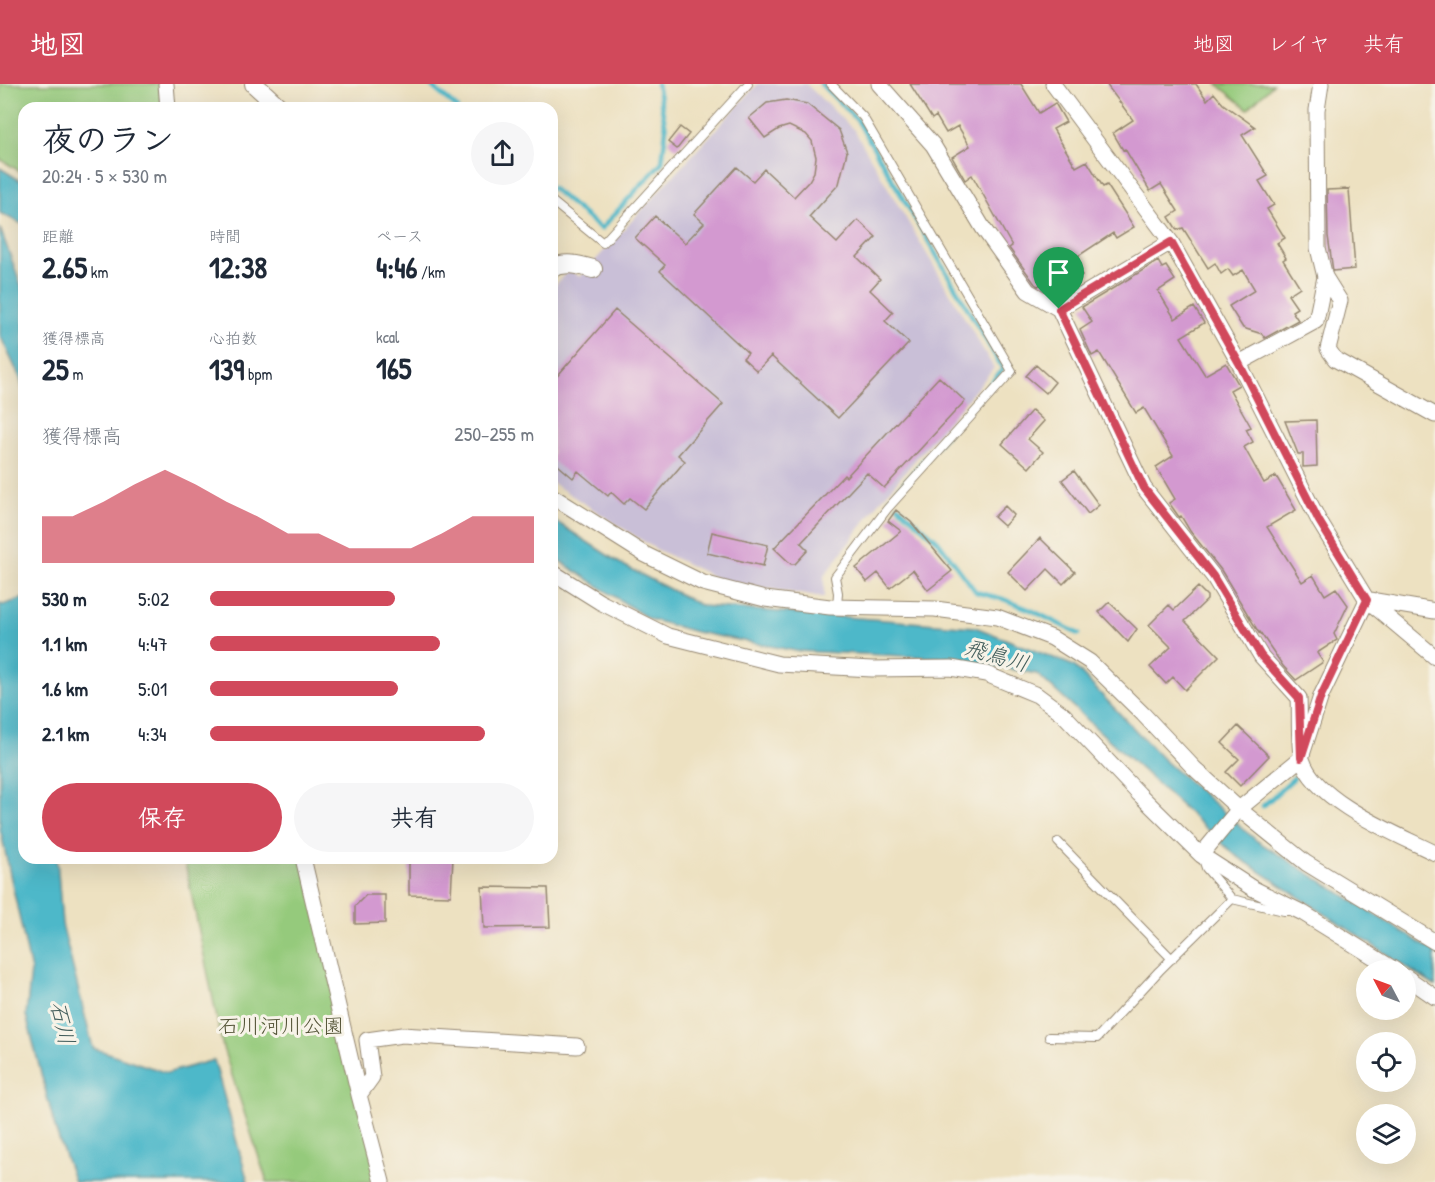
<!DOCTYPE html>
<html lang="ja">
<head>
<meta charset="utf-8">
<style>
  body { margin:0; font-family:"Patrick Hand","Klee One",sans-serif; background:#f6f6f7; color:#1f2937; height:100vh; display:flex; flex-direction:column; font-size:22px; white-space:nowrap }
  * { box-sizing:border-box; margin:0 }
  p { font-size:20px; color:#747a83 }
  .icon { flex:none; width:33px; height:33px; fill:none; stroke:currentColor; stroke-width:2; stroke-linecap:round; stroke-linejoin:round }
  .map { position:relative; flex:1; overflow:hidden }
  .drawer { position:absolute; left:18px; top:18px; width:540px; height:762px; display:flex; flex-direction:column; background:#fff; border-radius:18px; box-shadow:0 6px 24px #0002 }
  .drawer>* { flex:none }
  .needle { width:39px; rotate:311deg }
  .tools { position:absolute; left:1356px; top:876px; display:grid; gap:12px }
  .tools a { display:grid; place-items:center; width:60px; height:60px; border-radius:50%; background:#fff; box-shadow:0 6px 24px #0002; font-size:30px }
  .pin { position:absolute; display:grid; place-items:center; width:51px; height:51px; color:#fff; margin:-62px -26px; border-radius:50% 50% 50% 0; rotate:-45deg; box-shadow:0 0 6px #0007 }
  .pin .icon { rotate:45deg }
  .round { display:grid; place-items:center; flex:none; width:63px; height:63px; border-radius:32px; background:#f6f6f7 }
  .summary { display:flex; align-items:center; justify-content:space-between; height:102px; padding:0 24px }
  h1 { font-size:33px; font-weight:700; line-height:45px }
  .metrics { display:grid; grid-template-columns:repeat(3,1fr); gap:9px; height:102px; padding:6px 24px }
  .metrics div { display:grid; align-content:center }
  .metrics b { font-size:30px; font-weight:700 }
  .metrics small { font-size:16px; font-weight:400 }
  .metrics p { font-size:16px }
  .chart { height:168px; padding:12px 24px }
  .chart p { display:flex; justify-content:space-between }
  .chart svg { width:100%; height:108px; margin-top:6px; fill:#d1495b; opacity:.7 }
  .action { display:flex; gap:12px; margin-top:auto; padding:12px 24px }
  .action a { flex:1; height:69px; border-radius:36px; background:#d1495b; color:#fff; font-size:24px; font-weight:700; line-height:69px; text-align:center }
  .action a+a { background:#f6f6f7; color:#1f2937 }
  ul { padding:0 24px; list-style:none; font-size:20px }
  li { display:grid; grid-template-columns:96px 72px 1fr; align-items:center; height:45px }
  li i { height:15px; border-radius:8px; background:#d1495b }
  header { display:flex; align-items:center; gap:36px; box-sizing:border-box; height:84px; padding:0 30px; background:#d1495b; color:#fff }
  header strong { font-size:28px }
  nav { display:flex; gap:33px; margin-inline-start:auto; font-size:21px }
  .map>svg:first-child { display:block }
</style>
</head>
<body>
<header>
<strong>地図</strong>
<nav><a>地図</a><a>レイヤ</a><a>共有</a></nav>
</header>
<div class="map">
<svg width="1435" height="1098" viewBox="0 0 1435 1098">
  <rect width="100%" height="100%" fill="#f7f3e8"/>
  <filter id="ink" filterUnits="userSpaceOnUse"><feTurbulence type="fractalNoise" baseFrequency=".0167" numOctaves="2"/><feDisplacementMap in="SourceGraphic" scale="12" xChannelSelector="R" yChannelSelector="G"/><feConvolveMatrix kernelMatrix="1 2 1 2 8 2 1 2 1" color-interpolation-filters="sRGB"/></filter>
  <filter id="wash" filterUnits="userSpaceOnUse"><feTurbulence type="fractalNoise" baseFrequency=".008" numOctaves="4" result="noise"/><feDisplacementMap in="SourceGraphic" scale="24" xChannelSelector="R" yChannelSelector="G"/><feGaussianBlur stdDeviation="1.35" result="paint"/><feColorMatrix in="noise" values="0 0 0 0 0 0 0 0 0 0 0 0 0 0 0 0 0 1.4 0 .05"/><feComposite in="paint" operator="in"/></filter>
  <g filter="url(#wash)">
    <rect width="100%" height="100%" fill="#ede1c1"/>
    <!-- industrial -->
    <path fill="#c9bfd7" d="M 758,0 L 806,0 L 854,46 L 994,284 L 881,416 L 824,492 L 824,514 L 722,497 L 654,464 L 552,399 L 552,205 L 569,186 L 580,193 Z"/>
    <!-- green -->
    <path fill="#95ca7b" stroke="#687a4c" stroke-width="1.5" d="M 0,0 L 159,0 L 162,24 L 24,24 L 24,90 L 0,75 Z
      M 1217,0 L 1273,0 L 1248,25 Z
      M 184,774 L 303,774 L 380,1098 L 267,1098 L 223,964 Z"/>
    <!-- water -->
    <path fill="#4db8c9" stroke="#447174" stroke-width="1.5" d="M 0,84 L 24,99 L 24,141 L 0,129 Z
      M 0,144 L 24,209 L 24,310 L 20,294 L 0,251 Z
      M 552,435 L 621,480 L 702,522 L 975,543 L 1074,582 L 1164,676 L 1257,757 L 1435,868 L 1435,902 L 1235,771 L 1037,590 L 950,574 L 796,567 L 696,548 L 649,535 L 552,472 Z
      M 24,514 L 24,774 L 57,774 L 62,840 L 93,964 L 167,989 L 214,976 L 248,1098 L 74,1098 L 56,1047 L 26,931 L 31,887 L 0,744 L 0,520 L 3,521 Z"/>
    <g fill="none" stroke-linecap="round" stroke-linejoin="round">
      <!-- stream -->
      <path stroke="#4db8c9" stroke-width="4.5" d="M 429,0 L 457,24
        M 821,0 L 858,37 L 1003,285 L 890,415
        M 552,104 L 601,145 L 662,78 L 666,45 L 657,0
        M 898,422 L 938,457 L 976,508 L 1003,515 L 1031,526 L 1079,550
        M 1263,722 L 1294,694"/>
    </g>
    <g id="blocks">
      <!-- building -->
      <path fill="#d399d0" d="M 910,0 L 1021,0 L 1039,29 L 1055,19 L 1066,38 L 1053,45 L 1076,83 L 1087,77 L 1103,103 L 1107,101 L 1134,143 L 1116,154 L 1113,149 L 1072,176 L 1082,191 L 1066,202 L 1063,198 L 1048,207 L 1041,200 L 1038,202 L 1035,200 L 1009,164 L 1012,162 L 972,91 L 965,96 L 952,73 L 970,62 L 958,42 L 946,49 L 936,32 L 932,35 Z
        M 1106,0 L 1196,0 L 1207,16 L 1214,9 L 1223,20 L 1255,43 L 1242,51 L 1268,92 L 1259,97 L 1274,121 L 1267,125 L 1285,154 L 1277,159 L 1286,174 L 1283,176 L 1300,203 L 1288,211 L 1297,224 L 1292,227 L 1298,236 L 1265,254 L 1262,250 L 1243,244 L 1229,222 L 1255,206 L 1243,186 L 1233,192 L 1228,185 L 1221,190 L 1215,179 L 1208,184 L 1183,144 L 1177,146 L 1169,133 L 1178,127 L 1161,100 L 1150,107 L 1125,65 L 1123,66 L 1113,49 L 1133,36 Z
        M 786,16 L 807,20 L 839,46 L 847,68 L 839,100 L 809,133 L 837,159 L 858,136 L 876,153 L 857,173 L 880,195 L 870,206 L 893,228 L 885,237 L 909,259 L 838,334 L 771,272 L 757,287 L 743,274 L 748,269 L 660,187 L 665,181 L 635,154 L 655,132 L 685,159 L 704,139 L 694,130 L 737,83 L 753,97 L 764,85 L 794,113 L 809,97 L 814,88 L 816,73 L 812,57 L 806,50 L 789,42 L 779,45 L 765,54 L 749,34 L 767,19 Z
        M 680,43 L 689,50 L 677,65 L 668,58 Z
        M 1349,105 L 1355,185 L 1333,187 L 1328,152 L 1327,106 Z
        M 1158,177 L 1162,184 L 1166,182 L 1175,196 L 1158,207 L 1175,235 L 1194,223 L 1204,239 L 1181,253 L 1205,291 L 1226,279 L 1239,301 L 1230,306 L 1251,343 L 1246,345 L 1253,358 L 1244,363 L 1264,399 L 1276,392 L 1296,426 L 1267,443 L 1302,498 L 1313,491 L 1325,511 L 1336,504 L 1348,521 L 1334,550 L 1337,556 L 1317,569 L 1323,578 L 1296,596 L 1283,582 L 1260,548 L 1259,549 L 1221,486 L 1190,447 L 1181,432 L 1179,433 L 1172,423 L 1169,419 L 1175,415 L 1156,383 L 1173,372 L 1144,324 L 1136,329 L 1099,268 L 1092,272 L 1080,246 L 1092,238 L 1082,223 Z
        M 615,226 L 723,320 L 678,371 L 685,377 L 644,425 L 630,414 L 624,420 L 611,408 L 608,412 L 578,387 L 573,394 L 552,376 L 552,298 Z
        M 1036,281 L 1055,298 L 1046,309 L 1026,292 Z
        M 939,293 L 965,317 L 884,404 L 867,389 L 801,459 L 808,466 L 795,480 L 791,480 L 774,464 L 844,391 L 846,393 Z
        M 1032,326 L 1044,337 L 1028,355 L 1043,368 L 1029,384 L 1002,360 Z
        M 1316,336 L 1317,382 L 1303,383 L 1303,370 L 1298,370 L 1285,337 Z
        M 1074,387 L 1099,421 L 1088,430 L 1062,396 Z
        M 1005,422 L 1014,431 L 1004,442 L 994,433 Z
        M 896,426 L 911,438 L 952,487 L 928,506 L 913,486 L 890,504 L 878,489 L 867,498 L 856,484 L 901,447 L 888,437 Z
        M 712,448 L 768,461 L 763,482 L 707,469 Z
        M 1040,454 L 1075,488 L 1063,500 L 1048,485 L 1027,507 L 1008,488 Z
        M 1198,503 L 1207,512 L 1207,516 L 1185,537 L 1219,572 L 1185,606 L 1173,593 L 1166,600 L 1150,583 L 1171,563 L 1149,541 L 1169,521 L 1174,526 Z
        M 1109,518 L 1137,545 L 1128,558 L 1099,528 Z
        M 1238,642 L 1269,672 L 1240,702 L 1226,688 L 1239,675 L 1222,659 Z
        M 409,774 L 453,774 L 451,812 L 409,811 Z
        M 482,803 L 548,804 L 550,843 L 484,844 Z
        M 366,811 L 385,811 L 385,839 L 355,840 L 355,822 Z"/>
    </g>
  </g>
  <g filter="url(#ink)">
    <use href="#blocks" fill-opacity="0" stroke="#948670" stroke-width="1.5"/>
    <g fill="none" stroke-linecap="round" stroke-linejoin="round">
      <!-- service casing -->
      <g stroke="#948670" stroke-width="10">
        <path id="service" d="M 831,0 L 863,33 L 1012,287 L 887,425 L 835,493 L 838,509 L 837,523
          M 552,119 L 553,118 L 603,159 L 748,0
          M 1058,758 L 1172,875
          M 1203,775 L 1206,784 L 1232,815 L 1284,827 L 1291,827
          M 1049,953 L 1097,954 L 1159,887 L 1232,815"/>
      </g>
      <!-- minor casing -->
      <g stroke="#948670" stroke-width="17">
        <path id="minor" d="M 166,0 L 168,24
          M 879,0 L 933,61 L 983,144 L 1028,207 L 1059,225 L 1144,404 L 1213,492 L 1261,572 L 1299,614 C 1300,630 1298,661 1302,675 C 1315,718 1397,750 1435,769
          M 1053,0 L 1171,158 L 1239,279 L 1319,437 L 1367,516 L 1435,573
          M 1321,0 L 1317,26 L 1318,164 L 1325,193 L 1340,217 L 1328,265 L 1335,275 L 1435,331
          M 1059,225 L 1171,158
          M 1239,279 L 1316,237 L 1325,193
          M 552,412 L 644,470 L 703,499 L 765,515 L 830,523 L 935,525 L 997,533 L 1052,554 L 1090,578 L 1143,630 L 1194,684 L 1239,725 L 1306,779 L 1435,858
          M 552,488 L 600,518 L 668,552 L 779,580 L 872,585 L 951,584 L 986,590 L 1037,611 L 1064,631 L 1139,710 L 1201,771 L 1252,804 L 1303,829 L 1395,886
          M 1370,516 L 1435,527
          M 1201,771 L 1239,725 L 1301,674 L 1321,612 L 1367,516
          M 303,774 L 359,1011 L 382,1098
          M 1406,893 L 1435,913
          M 359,1011 L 372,993 L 367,956 L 402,951 L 577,962"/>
      </g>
      <!-- tertiary casing -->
      <g stroke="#948670" stroke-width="20">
        <path id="tertiary" d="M 254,0 L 280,24
          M 552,184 C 565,177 579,181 593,185"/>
      </g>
      <!-- service -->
      <use href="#service" stroke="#fff" stroke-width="8"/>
      <!-- minor -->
      <use href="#minor" stroke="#fff" stroke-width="15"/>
      <!-- tertiary -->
      <use href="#tertiary" stroke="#fff" stroke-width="18"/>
    </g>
  </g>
  <g fill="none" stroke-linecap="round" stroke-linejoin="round" filter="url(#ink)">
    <!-- route casing -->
    <g stroke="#fff" stroke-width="12">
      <path id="route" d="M 1171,158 L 1239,279 L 1319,437 L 1367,516 L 1321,612 L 1301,674 L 1299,614 L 1261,572 L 1213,492 L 1144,404 L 1059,225 Z"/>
    </g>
    <!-- route -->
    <use href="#route" stroke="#d1495b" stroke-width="8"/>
  </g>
  <g text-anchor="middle" stroke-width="6" stroke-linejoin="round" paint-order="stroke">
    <!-- park labels -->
    <g font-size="21" fill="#525235" stroke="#f7f3e8">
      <text x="281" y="949">石川河川公園</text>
    </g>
    <!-- water labels -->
    <g font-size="22" font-style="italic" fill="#415c5a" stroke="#f7f3e8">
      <text transform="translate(997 571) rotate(16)" y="8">飛鳥川</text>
      <text transform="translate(63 939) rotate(77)" y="8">石川</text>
    </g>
  </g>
</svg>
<div class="tools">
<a><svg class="needle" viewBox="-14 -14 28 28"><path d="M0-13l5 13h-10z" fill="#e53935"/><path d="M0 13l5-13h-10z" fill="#747a83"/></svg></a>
<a><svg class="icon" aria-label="locate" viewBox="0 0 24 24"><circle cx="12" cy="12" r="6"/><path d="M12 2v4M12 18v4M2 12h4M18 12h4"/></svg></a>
<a><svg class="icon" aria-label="layers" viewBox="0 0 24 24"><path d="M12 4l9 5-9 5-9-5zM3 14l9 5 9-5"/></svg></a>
</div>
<div class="pin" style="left:1059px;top:225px;background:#1e9e55"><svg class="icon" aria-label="arrive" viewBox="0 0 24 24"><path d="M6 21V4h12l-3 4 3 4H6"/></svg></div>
<section class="drawer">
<div class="summary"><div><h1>夜のラン</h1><p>20:24 · 5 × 530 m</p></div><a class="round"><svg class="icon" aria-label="share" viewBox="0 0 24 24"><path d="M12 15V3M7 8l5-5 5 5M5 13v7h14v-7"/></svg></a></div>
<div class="metrics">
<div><p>距離</p><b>2.65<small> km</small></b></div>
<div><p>時間</p><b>12:38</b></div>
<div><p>ペース</p><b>4:46<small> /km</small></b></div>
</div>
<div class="metrics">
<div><p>獲得標高</p><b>25<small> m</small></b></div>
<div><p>心拍数</p><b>139<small> bpm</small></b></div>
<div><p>kcal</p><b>165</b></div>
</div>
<div class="chart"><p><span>獲得標高</span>250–255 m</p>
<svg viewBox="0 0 160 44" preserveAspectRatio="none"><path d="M0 44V25L10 25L20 19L30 12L40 6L50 12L60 19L70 25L80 32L90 32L100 38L110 38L120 38L130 32L140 25L150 25L160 25V44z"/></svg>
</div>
<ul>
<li><b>530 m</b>5:02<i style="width:57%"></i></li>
<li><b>1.1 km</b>4:47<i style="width:71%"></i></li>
<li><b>1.6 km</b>5:01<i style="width:58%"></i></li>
<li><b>2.1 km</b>4:34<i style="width:85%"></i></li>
</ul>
<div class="action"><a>保存</a><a>共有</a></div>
</section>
</div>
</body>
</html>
